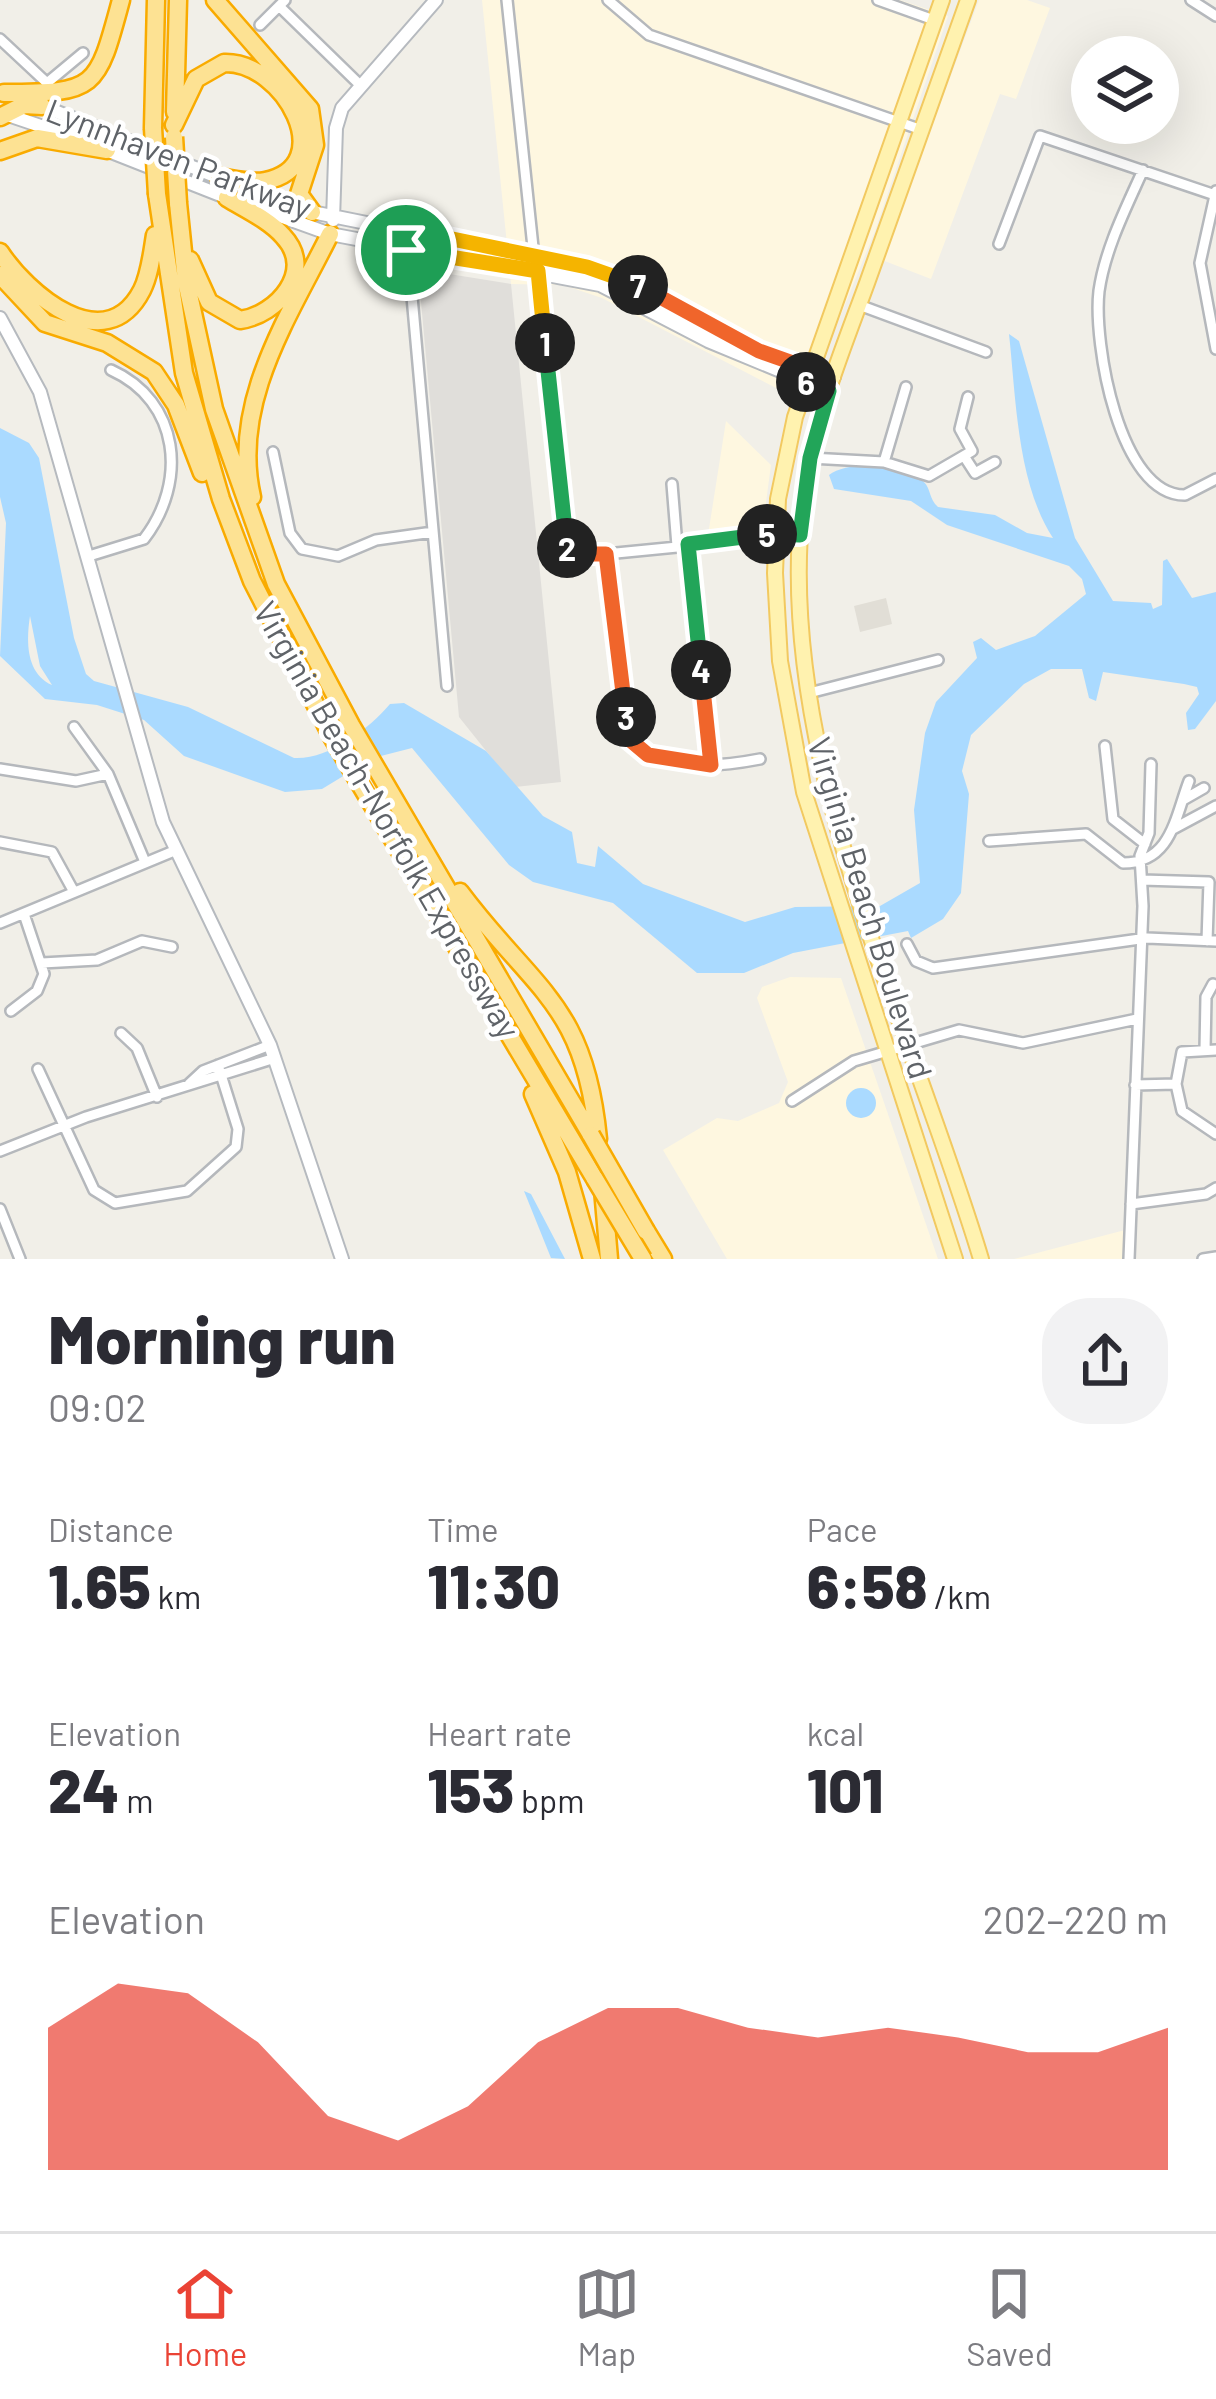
<!DOCTYPE html>
<html lang="en">
<head>
<meta charset="utf-8">
<style>
  body { margin:0; font-family:Barlow,sans-serif; background:#f2f2f3; color:#2b2b33; height:100vh; display:flex; flex-direction:column; font-size:45px; white-space:nowrap }
  * { box-sizing:border-box; margin:0 }
  p { font-size:39px; color:#7c7c81 }
  .icon { flex:none; width:66px; height:66px; fill:none; stroke:currentColor; stroke-width:2; stroke-linecap:round; stroke-linejoin:round }
  .map { position:relative; height:1259px; overflow:hidden }
  .drawer { display:flex; flex-direction:column; background:#fff; flex:1 }
  .drawer>* { flex:none }
  .tools { position:absolute; left:1071px; top:36px; display:grid; gap:24px }
  .tools a { display:grid; place-items:center; width:108px; height:108px; border-radius:50%; background:#fff; box-shadow:0 12px 48px #0002; font-size:60px }
  .pin { position:absolute; display:grid; place-items:center; width:102px; height:102px; color:#fff; margin:-51px; border:6px solid #fff; border-radius:50%; box-shadow:0 3px 12px #0007 }
  .km { position:absolute; width:60px; height:60px; margin:-30px; border-radius:50%; background:#222; color:#fff; font-size:33px; line-height:60px; text-align:center }
  .round { display:grid; place-items:center; flex:none; width:126px; height:126px; border-radius:48px; background:#f2f2f3 }
  .summary { display:flex; align-items:center; justify-content:space-between; height:204px; padding:0 48px }
  h1 { font-size:66px; font-weight:800; line-height:90px }
  .metrics { display:grid; grid-template-columns:repeat(3,1fr); gap:18px; height:204px; padding:12px 48px }
  .metrics div { display:grid; align-content:center }
  .metrics b { font-size:60px; font-weight:800 }
  .metrics small { font-size:33px; font-weight:400 }
  .metrics p { font-size:33px }
  .chart { height:336px; padding:24px 48px }
  .chart p { display:flex; justify-content:space-between }
  .chart svg { width:100%; height:216px; margin-top:12px; fill:#ea4335; opacity:.7 }
  .tab-bar { display:flex; justify-content:space-around; align-items:center; height:168px; border-top:3px solid #e1e1e2; background:#fff; font-size:33px; color:#7c7c81 }
  .tab-bar a { display:grid; justify-items:center; gap:6px }
  .tab-bar .current { color:#ea4335 }
  .map>svg:first-child { display:block }
</style>
</head>
<body>
<div class="map">
<svg width="1216" height="1259" viewBox="0 0 1216 1259">
  <rect width="100%" height="100%" fill="#f1efe8"/>
  <!-- commercial -->
  <path fill="#fef7e0" d="M 482,0 L 900,0 L 948,16 L 875,231 L 805,403 L 602,298 L 563,285 L 511,284 Z
    M 979,0 L 1027,0 L 1050,8 L 1016,99 L 1000,94 L 931,279 L 882,260 Z
    M 726,421 L 771,465 L 763,525 L 708,535 Z
    M 790,977 L 841,978 L 938,1259 L 727,1259 L 663,1150 L 717,1118 L 738,1121 L 779,1103 L 788,1082 L 757,998 L 762,987 Z
    M 1125,1230 L 1125,1259 L 1014,1259 Z"/>
  <!-- industrial -->
  <path fill="#e0deda" d="M 418,269 L 511,284 L 561,782 L 515,787 L 459,717 Z"/>
  <!-- education -->
  <path fill="#e1ded6" d="M 886,598 L 892,624 L 860,632 L 854,606 Z"/>
  <!-- water -->
  <path fill="#aadaff" fill-rule="evenodd" d="M 1009,334 L 1019,341 L 1075,538 L 1113,601 L 1151,603 L 1153,609 L 1162,605 L 1163,561 L 1167,559 L 1192,598 L 1216,592 L 1216,701 L 1195,729 L 1188,730 L 1186,713 L 1199,694 L 1197,687 L 1184,684 L 1103,672 L 1096,701 L 1089,698 L 1082,669 L 1051,669 L 1024,684 L 971,735 L 962,771 L 969,794 L 961,893 L 943,919 L 911,938 L 908,931 L 793,953 L 744,973 L 697,973 L 613,903 L 533,882 L 509,865 L 412,748 L 373,758 L 322,789 L 285,792 L 184,756 L 144,720 L 97,705 L 45,699 L 0,656 L 6,523 L 0,497 L 0,428 L 29,443 L 39,458 L 74,638 L 86,674 L 94,681 L 188,707 L 294,758 C 328,760 369,729 390,704 L 404,703 L 486,751 L 543,816 L 572,832 L 577,863 L 595,867 L 598,846 L 643,884 L 745,922 L 795,907 L 880,906 L 920,883 L 914,810 L 925,733 L 936,702 L 977,658 L 973,642 L 981,638 L 996,650 L 1035,636 L 1086,594 L 1082,579 L 1069,566 L 947,525 L 911,501 L 834,489 L 829,475 C 848,460 906,463 924,482 C 931,489 929,499 938,507 L 995,515 L 1027,533 L 1053,538 C 1017,483 1016,398 1009,334 ZM 30,616 L 40,666 L 52,685 C 26,673 26,642 30,616 Z
    M846 1103a15 15 0 1 1 30 0a15 15 0 1 1-30 0Z
    M 524,1191 L 531,1194 L 565,1259 L 551,1258 Z"/>
  <g fill="none" stroke-linecap="round" stroke-linejoin="round">
    <!-- street casing -->
    <g stroke="#b5b8bc" stroke-width="14">
      <path id="street" d="M 507,0 L 564,542 L 577,555 L 606,554 L 628,737 C 656,773 719,767 760,759
        M 608,0 L 649,35 L 922,130
        M 878,0 L 934,20
        M 1191,0 L 1216,16
        M 279,6 L 358,83
        M 260,25 L 285,0
        M 0,39 L 47,83 L 83,53
        M 1143,170 C 1126,208 1105,249 1099,291 C 1093,342 1119,496 1185,495 L 1216,479
        M 1216,191 L 1200,263 L 1216,349
        M 406,230 L 447,686
        M 999,244 L 1040,136 L 1215,195
        M 859,305 L 986,352
        M 273,452 L 290,533 L 302,549 L 338,556 L 376,540 L 433,532
        M 964,456 L 975,473 L 995,462
        M 810,458 L 884,462 L 929,476 L 972,451 L 960,429 L 968,397
        M 884,462 L 906,387
        M 672,484 L 677,546
        M 688,545 L 711,765
        M 606,554 L 800,535
        M 89,556 L 144,539 C 188,482 180,401 111,370
        M 809,693 L 938,660
        M 74,727 L 108,774 L 145,862
        M 1105,746 L 1113,819 L 1145,844
        M 0,769 L 76,781 L 108,774
        M 1183,800 L 1204,788
        M 1173,829 L 1216,806
        M 989,841 L 1086,834 L 1123,863 C 1171,863 1175,818 1189,781
        M 0,842 L 52,852 L 74,892
        M 1142,880 L 1209,882 L 1207,941
        M 0,923 L 174,851
        M 907,944 L 916,961 L 933,968 L 1147,938 L 1216,941
        M 42,963 L 97,960 L 142,941 L 172,947
        M 11,1011 L 37,991 L 44,974 L 24,914
        M 121,1033 L 137,1048 L 157,1097
        M 1205,1050 L 1206,997 L 1213,984
        M 1216,1050 L 1182,1052 L 1176,1084 L 1182,1111 L 1216,1134
        M 38,1069 L 94,1190 L 115,1203 L 187,1191 L 236,1147 L 238,1129 L 218,1065
        M 189,1084 L 203,1071 L 270,1045
        M 1135,1085 L 1176,1084
        M 792,1101 L 854,1061 L 959,1030 L 1023,1043 L 1137,1019
        M 0,1151 L 86,1117 L 275,1058
        M 1131,1204 L 1206,1194 L 1216,1188
        M 0,1209 L 20,1259
        M 1129,1259 L 1143,906 L 1140,856 L 1149,833 L 1151,764
        M 1203,1259 L 1216,1257"/>
    </g>
    <!-- secondary casing -->
    <g stroke="#b6babf" stroke-width="16">
      <path id="secondary" d="M 35,103 L 222,179
        M 5,114 L 82,140
        M 101,148 L 233,200
        M 242,186 L 312,212 L 599,270 L 654,292 L 759,351 L 834,377
        M 252,206 L 330,234 L 600,285 L 708,341 L 829,391
        M 333,220 L 336,128 L 342,108 L 436,0
        M 0,318 L 40,392 L 163,822 L 270,1045 L 342,1259"/>
    </g>
    <!-- primary casing -->
    <g stroke="#f2c960" stroke-width="18">
      <path id="primary" d="M 942,0 L 795,417 L 778,499 L 775,573 L 780,661 L 804,792 L 955,1259
        M 968,0 C 935,95 900,189 867,283 C 844,346 818,409 807,474 C 762,728 909,1019 981,1259"/>
    </g>
    <!-- highway casing -->
    <g stroke="#f9ab00" stroke-width="21">
      <path id="highway" d="M 215,0 L 310,109 L 315,145 L 299,194 L 312,212
        M 4,93 C 96,93 97,90 121,0
        M 175,112 L 178,0
        M 0,117 L 24,105 L 42,106
        M 174,125 L 196,79 L 224,63 C 284,61 341,166 265,181 C 251,184 233,179 219,177
        M 153,128 L 156,0
        M 0,151 L 37,138 L 107,150
        M 157,194 L 184,373 L 221,499 L 252,581 L 332,737 L 595,1179
        M 178,203 L 186,281 L 214,409 L 276,584 L 351,725 L 591,1135
        M 0,252 C 26,292 105,362 142,290 C 150,274 152,253 155,235
        M 190,260 L 209,302 L 240,320 C 277,315 316,271 283,236 C 269,220 245,209 227,198
        M 0,275 L 45,323 L 107,343 L 154,372 L 176,405 L 202,473
        M 252,497 C 230,402 290,315 330,234
        M 460,892 C 534,991 585,1003 598,1139
        M 533,1094 L 567,1172 L 592,1259
        M 603,1189 L 609,1259
        M 646,1231 L 663,1259"/>
    </g>
    <!-- street -->
    <use href="#street" stroke="#fff" stroke-width="9"/>
    <!-- secondary -->
    <use href="#secondary" stroke="#fff" stroke-width="12"/>
    <!-- primary -->
    <use href="#primary" stroke="#fff2af" stroke-width="14"/>
    <!-- highway -->
    <use href="#highway" stroke="#fde293" stroke-width="16"/>
    <!-- highway-bridge casing -->
    <g stroke="#f9ab00" stroke-width="21" stroke-linecap="butt">
      <path id="highway-bridge" d="M 153,128 L 157,194
        M 174,137 L 178,203
        M 591,1135 L 646,1231
        M 595,1179 L 643,1259"/>
    </g>
    <!-- highway-bridge -->
    <use href="#highway-bridge" stroke="#fde293" stroke-width="16"/>
  </g>
  <g fill="none" stroke-linecap="round" stroke-linejoin="round">
    <!-- split-1 casing -->
    <g stroke="#fff" stroke-width="24">
      <path id="split-1" d="M 406,250 L 538,271 L 545,343"/>
    </g>
    <!-- split-2 casing -->
    <g stroke="#fff" stroke-width="24">
      <path id="split-2" d="M 545,343 L 567,548"/>
    </g>
    <!-- split-3 casing -->
    <g stroke="#fff" stroke-width="24">
      <path id="split-3" d="M 567,548 L 577,554 L 606,554 L 626,717"/>
    </g>
    <!-- split-4 casing -->
    <g stroke="#fff" stroke-width="24">
      <path id="split-4" d="M 626,717 L 629,739 L 648,755 L 711,765 L 701,670"/>
    </g>
    <!-- split-5 casing -->
    <g stroke="#fff" stroke-width="24">
      <path id="split-5" d="M 701,670 L 688,544 L 767,534"/>
    </g>
    <!-- split-6 casing -->
    <g stroke="#fff" stroke-width="24">
      <path id="split-6" d="M 767,534 L 800,535 L 810,458 L 829,391 L 806,382"/>
    </g>
    <!-- split-7 casing -->
    <g stroke="#fff" stroke-width="24">
      <path id="split-7" d="M 638,285 L 759,351 L 810,369 L 806,382"/>
    </g>
    <!-- split-8 casing -->
    <g stroke="#fff" stroke-width="24">
      <path id="split-8" d="M 438,236 L 587,267 L 638,285"/>
    </g>
    <!-- split-9 casing -->
    <g stroke="#fff" stroke-width="24">
      <path id="split-9" d="M 406,250 L 406,230 L 438,236"/>
    </g>
    <!-- split-1 -->
    <use href="#split-1" stroke="#f5b400" stroke-width="15"/>
    <!-- split-2 -->
    <use href="#split-2" stroke="#22a559" stroke-width="15"/>
    <!-- split-3 -->
    <use href="#split-3" stroke="#f0652b" stroke-width="15"/>
    <!-- split-4 -->
    <use href="#split-4" stroke="#f0652b" stroke-width="15"/>
    <!-- split-5 -->
    <use href="#split-5" stroke="#22a559" stroke-width="15"/>
    <!-- split-6 -->
    <use href="#split-6" stroke="#22a559" stroke-width="15"/>
    <!-- split-7 -->
    <use href="#split-7" stroke="#f0652b" stroke-width="15"/>
    <!-- split-8 -->
    <use href="#split-8" stroke="#f5b400" stroke-width="15"/>
    <!-- split-9 -->
    <use href="#split-9" stroke="#f5b400" stroke-width="15"/>
  </g>
  <g text-anchor="middle" stroke-width="9" stroke-linejoin="round" paint-order="stroke">
    <!-- street labels -->
    <g font-size="33" fill="#5f6368" stroke="#fff">
      <text transform="translate(179 159) rotate(21)" y="12">Lynnhaven Parkway</text>
      <text transform="translate(387 820) rotate(60)" y="12">Virginia Beach-Norfolk Expressway</text>
      <text transform="translate(870 908) rotate(73)" y="12">Virginia Beach Boulevard</text>
    </g>
  </g>
</svg>
<div class="tools">
<a><svg class="icon" aria-label="layers" viewBox="0 0 24 24"><path d="M12 4l9 5-9 5-9-5zM3 14l9 5 9-5"/></svg></a>
</div>
<div class="pin" style="left:406px;top:250px;background:#1e9e55"><svg class="icon" aria-label="arrive" viewBox="0 0 24 24"><path d="M6 21V4h12l-3 4 3 4H6"/></svg></div>
<b class="km" style="left:545px;top:343px">1</b>
<b class="km" style="left:567px;top:548px">2</b>
<b class="km" style="left:626px;top:717px">3</b>
<b class="km" style="left:701px;top:670px">4</b>
<b class="km" style="left:767px;top:534px">5</b>
<b class="km" style="left:806px;top:382px">6</b>
<b class="km" style="left:638px;top:285px">7</b>
</div>
<section class="drawer">
<div class="summary"><div><h1>Morning run</h1><p>09:02</p></div><a class="round"><svg class="icon" aria-label="share" viewBox="0 0 24 24"><path d="M12 15V3M7 8l5-5 5 5M5 13v7h14v-7"/></svg></a></div>
<div class="metrics">
<div><p>Distance</p><b>1.65<small> km</small></b></div>
<div><p>Time</p><b>11:30</b></div>
<div><p>Pace</p><b>6:58<small> /km</small></b></div>
</div>
<div class="metrics">
<div><p>Elevation</p><b>24<small> m</small></b></div>
<div><p>Heart rate</p><b>153<small> bpm</small></b></div>
<div><p>kcal</p><b>101</b></div>
</div>
<div class="chart"><p><span>Elevation</span>202–220 m</p>
<svg viewBox="0 0 160 44" preserveAspectRatio="none"><path d="M0 44V15L10 6L20 8L30 18L40 33L50 38L60 31L70 18L80 11L90 11L100 15L110 17L120 15L130 17L140 20L150 20L160 15V44z"/></svg>
</div>
</section>
<nav class="tab-bar">
<a class="current"><svg class="icon" aria-label="home" viewBox="0 0 24 24"><path d="M3 11l9-7 9 7M6 9v11h12V9"/></svg>Home</a>
<a><svg class="icon" aria-label="map" viewBox="0 0 24 24"><path d="M3 6l6-2 6 2 6-2v14l-6 2-6-2-6 2zM9 4v14M15 6v14"/></svg>Map</a>
<a><svg class="icon" aria-label="saved" viewBox="0 0 24 24"><path d="M7 4h10v16l-5-4-5 4z"/></svg>Saved</a>
</nav>
</body>
</html>
